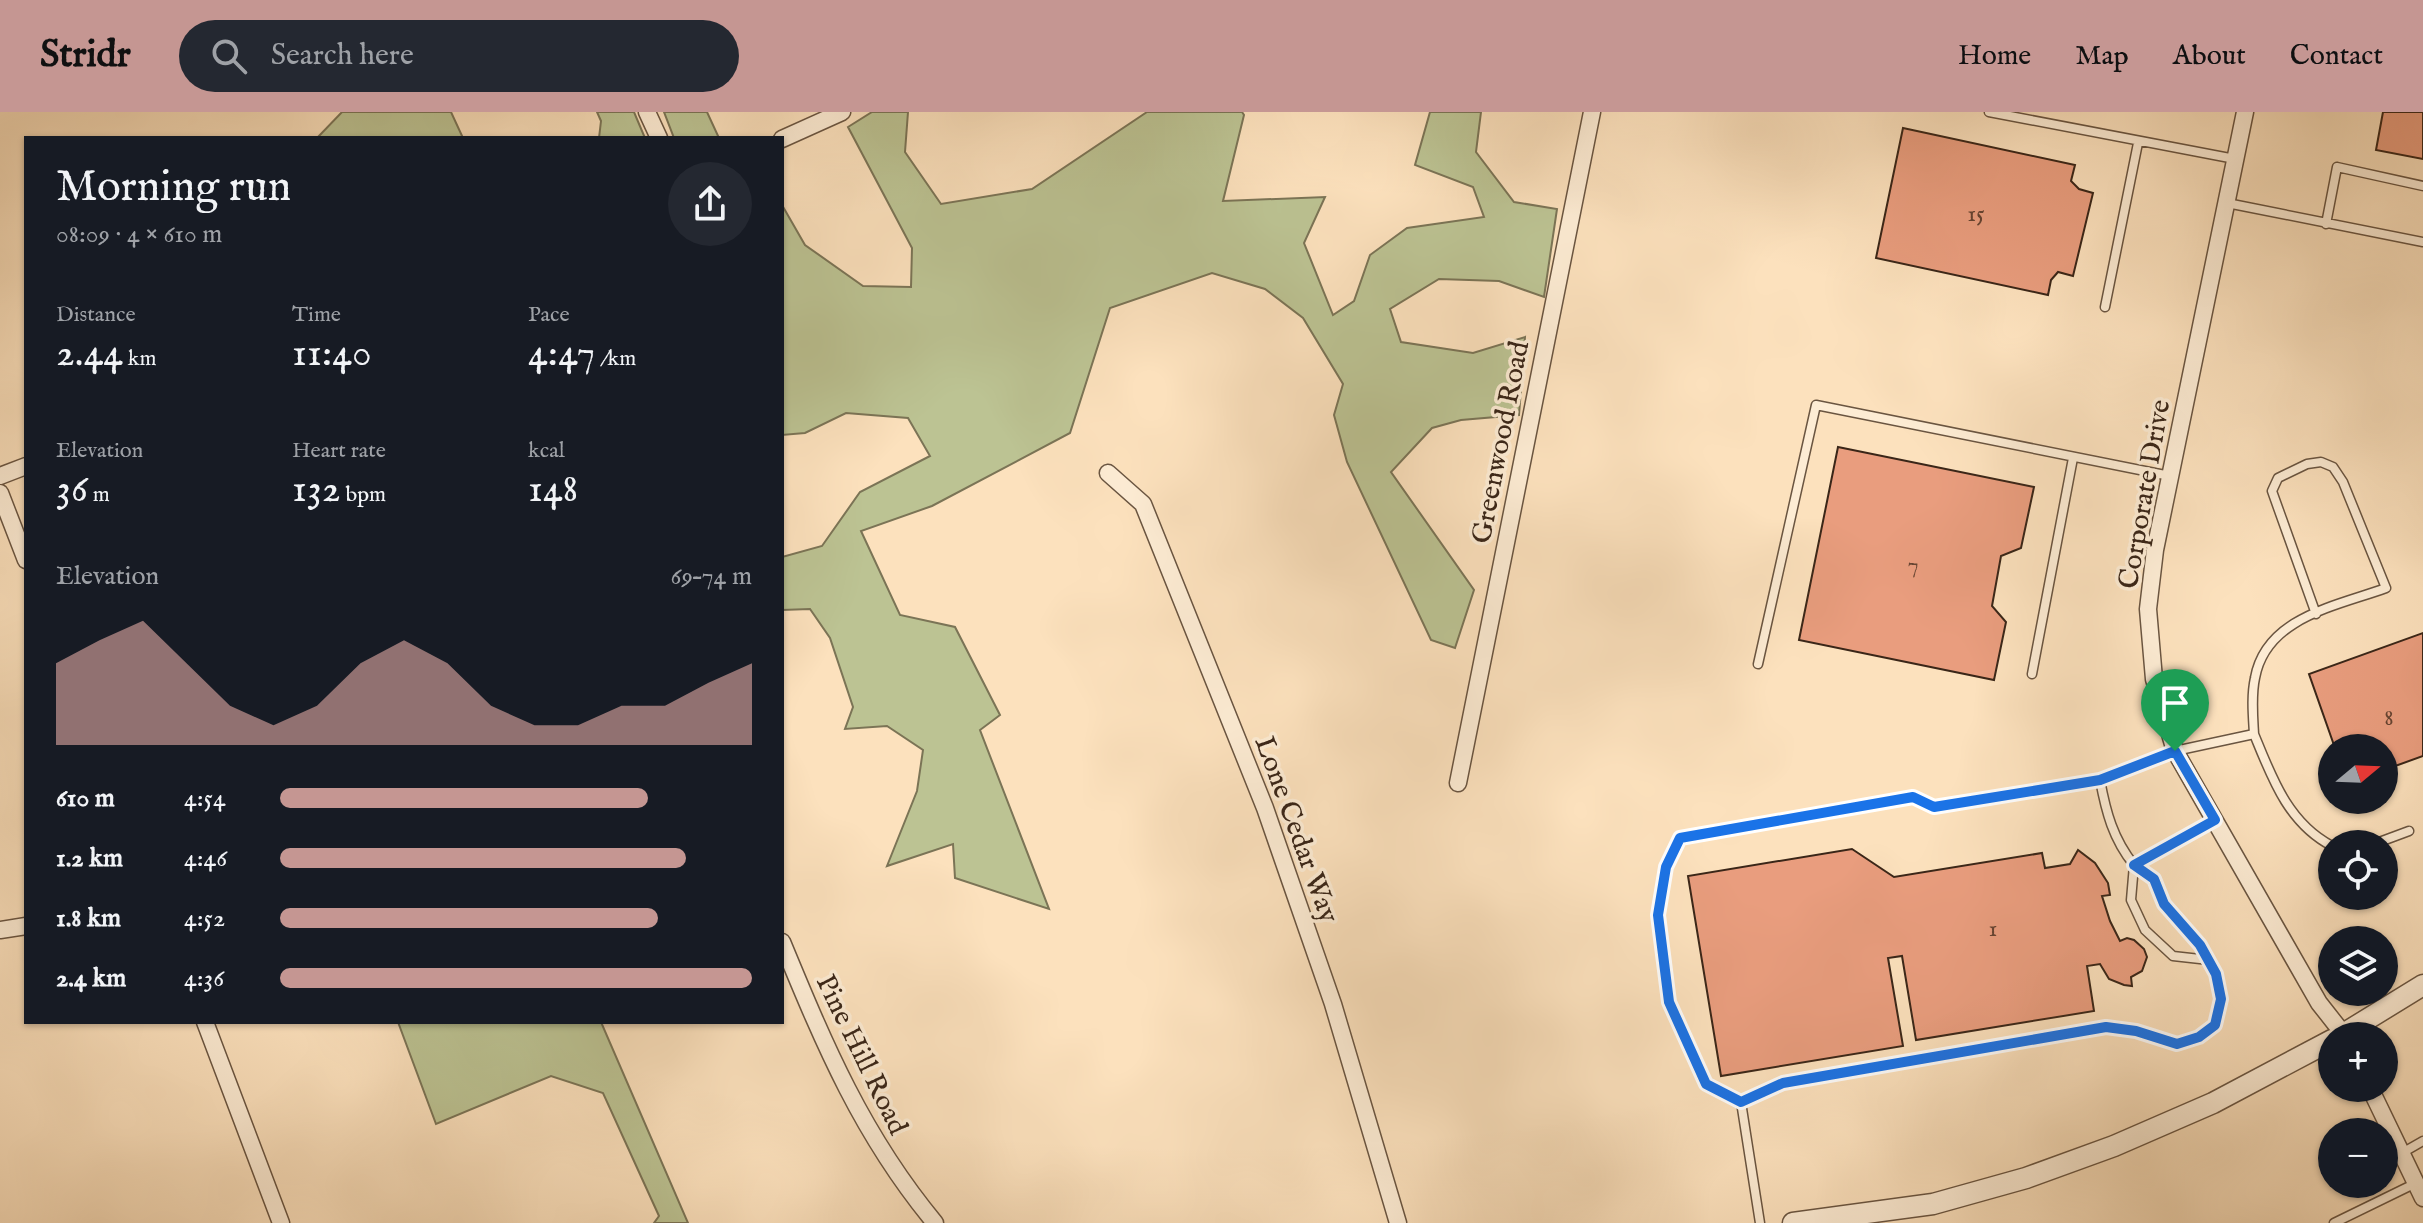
<!DOCTYPE html>
<html lang="en">
<head>
<meta charset="utf-8">
<style>
  body { margin:0; font-family:"IM FELL English",serif; background:#242831; color:#f1f3f6; height:100vh; display:flex; flex-direction:column; font-size:30px; white-space:nowrap }
  * { box-sizing:border-box; margin:0 }
  p { font-size:26px; color:#9ea1a6 }
  .icon { flex:none; width:44px; height:44px; fill:none; stroke:currentColor; stroke-width:2; stroke-linecap:round; stroke-linejoin:round }
  .map { position:relative; flex:1; overflow:hidden }
  .panel { position:absolute; left:24px; top:24px; width:760px; height:888px; display:flex; flex-direction:column; background:#171b24; border-radius:0px; box-shadow:0 2px 6px #0004 }
  .panel>* { flex:none }
  .needle { width:52px; rotate:71deg }
  .controls { position:absolute; left:2318px; top:622px; display:grid; gap:16px }
  .controls a { display:grid; place-items:center; width:80px; height:80px; border-radius:50%; background:#171b24; box-shadow:0 2px 6px #0004; font-size:40px }
  .pin { position:absolute; display:grid; place-items:center; width:68px; height:68px; color:#fff; margin:-82px -34px; border-radius:50% 50% 50% 0; rotate:-45deg; box-shadow:0 0 8px #0007 }
  .pin .icon { rotate:45deg }
  .round { display:grid; place-items:center; flex:none; width:84px; height:84px; border-radius:42px; background:#242831 }
  .summary { display:flex; align-items:center; justify-content:space-between; height:136px; padding:0 32px }
  h1 { font-size:44px; font-weight:600; line-height:60px }
  .metrics { display:grid; grid-template-columns:repeat(3,1fr); gap:12px; height:136px; padding:8px 32px }
  .metrics div { display:grid; align-content:center }
  .metrics b { font-size:40px; font-weight:600 }
  .metrics small { font-size:22px; font-weight:400 }
  .metrics p { font-size:22px }
  .chart { height:224px; padding:16px 32px }
  .chart p { display:flex; justify-content:space-between }
  .chart svg { width:100%; height:144px; margin-top:8px; fill:#c59692; opacity:.7 }
  ul { padding:0 32px; list-style:none; font-size:26px }
  li { display:grid; grid-template-columns:128px 96px 1fr; align-items:center; height:60px }
  li i { height:20px; border-radius:10px; background:#c59692 }
  header { display:flex; align-items:center; gap:48px; box-sizing:border-box; height:112px; padding:0 40px; background:#c59692; color:#111 }
  header strong { font-size:38px }
  nav { display:flex; gap:44px; margin-inline-start:auto; font-size:28px }
  .search { width:560px; height:72px; background:#242831; display:flex; align-items:center; gap:20px; box-sizing:border-box; padding:0 28px; border-radius:44px; color:#9ea1a6; font-size:30px }
  .map>svg:first-child { display:block }
</style>
</head>
<body>
<header>
<strong>Stridr</strong>
<div class="search"><svg class="icon" aria-label="search" viewBox="0 0 24 24"><circle cx="10" cy="10" r="6"/><path d="M15 15l6 6"/></svg>Search here</div>
<nav><a>Home</a><a>Map</a><a>About</a><a>Contact</a></nav>
</header>
<div class="map">
<svg width="2423" height="1111" viewBox="0 0 2423 1111">
  <rect width="100%" height="100%" fill="#fce1bd"/>
  <filter id="stains"><feTurbulence type="fractalNoise" baseFrequency=".0025" numOctaves="4"/><feColorMatrix values="0 0 0 0 .2 0 0 0 0 .09 0 0 0 0 .02 0 0 0 .5 -.17"/></filter>
  <radialGradient id="worn" r=".72"><stop offset=".6" stop-color="#630" stop-opacity="0"/><stop offset="1" stop-color="#630" stop-opacity=".3"/></radialGradient>
  <!-- green -->
  <path fill="#bcc393" stroke="#7b7456" stroke-width="2" d="M 342,0 L 451,0 L 463,26 L 317,26 Z
    M 597,0 L 634,0 L 645,26 L 599,26 L 601,9 Z
    M 664,0 L 707,0 L 719,26 L 674,26 Z
    M 872,0 L 908,0 L 905,40 L 941,92 L 1032,77 L 1147,0 L 1242,0 L 1244,3 L 1223,89 L 1325,85 L 1304,131 L 1333,203 L 1354,189 L 1370,143 L 1407,116 L 1484,105 L 1473,75 L 1415,53 L 1430,0 L 1481,0 L 1476,40 L 1514,90 L 1557,97 L 1544,185 L 1499,169 L 1439,167 L 1390,197 L 1401,230 L 1473,241 L 1525,225 L 1519,303 L 1461,308 L 1432,316 L 1391,360 L 1474,478 L 1455,536 L 1431,528 L 1347,350 L 1334,303 L 1343,272 L 1303,206 L 1265,177 L 1212,161 L 1110,196 L 1070,321 L 932,394 L 861,419 L 900,503 L 955,515 L 1000,603 L 980,618 L 1049,797 L 955,766 L 953,732 L 887,754 L 917,679 L 923,638 L 887,614 L 845,617 L 853,595 L 830,526 L 810,497 L 782,498 L 782,445 L 822,434 L 860,380 L 930,344 L 908,306 L 846,301 L 805,321 L 782,323 L 782,93 L 805,133 L 863,174 L 911,175 L 912,136 L 848,15 Z
    M 398,910 L 601,910 L 688,1111 L 654,1111 L 659,1104 L 603,981 L 551,964 L 436,1012 Z"/>
  <!-- building -->
  <path fill="#e99d7e" stroke="#3a2618" stroke-width="2" d="M 2383,0 L 2423,0 L 2423,47 L 2376,38 Z
    M 1903,16 L 2075,53 L 2071,69 L 2079,77 L 2093,81 L 2073,164 L 2058,160 L 2051,168 L 2048,183 L 1876,146 Z
    M 1838,335 L 2034,375 L 2021,436 L 2001,444 L 1992,494 L 2006,510 L 1994,568 L 1799,528 Z
    M 2423,521 L 2423,644 L 2384,658 L 2384,636 L 2335,636 L 2309,562 Z
    M 1852,737 L 1894,765 L 2042,741 L 2045,756 L 2070,752 L 2078,738 L 2095,751 L 2108,771 L 2110,783 L 2102,784 L 2110,809 L 2120,829 L 2127,826 L 2134,828 L 2144,837 L 2147,845 L 2142,859 L 2131,865 L 2132,874 L 2124,873 L 2109,867 L 2100,852 L 2087,854 L 2094,899 L 1916,928 L 1902,844 L 1888,846 L 1903,934 L 1721,964 L 1688,764 Z"/>
  <g fill="none" stroke-linecap="round" stroke-linejoin="round">
    <!-- service casing -->
    <g stroke="#6a5541" stroke-width="11">
      <path id="service" d="M 1989,0 L 2235,47
        M 2227,91 L 2423,130
        M 2326,112 L 2337,55 L 2423,74
        M 2105,195 L 2138,31
        M 1758,552 L 1816,293 L 2170,364
        M 2032,562 L 2073,346
        M 2254,622 C 2272,666 2288,711 2332,734
        M 2100,668 C 2106,700 2113,727 2134,753 L 2131,788 L 2145,818 L 2173,844 L 2209,848
        M 2374,732 L 2409,719
        M 1741,990 L 1706,972 L 1669,890 L 1658,803 L 1666,755 L 1680,726 L 1913,685 L 1934,695 L 2100,668 L 2175,639 L 2254,622 C 2253,604 2251,584 2255,566 C 2266,505 2337,494 2386,476 L 2343,370 L 2333,355 L 2321,350 L 2307,352 L 2278,366 L 2272,379 L 2316,502
        M 1741,990 L 1783,971 L 2106,915 L 2136,919 L 2177,932 L 2199,925 L 2215,913 L 2221,887 L 2216,862 L 2200,833 L 2164,792 L 2154,767 L 2134,753 L 2215,708
        M 1741,990 L 1760,1111
        M 2402,1041 L 2423,1029
        M 2334,1111 L 2416,1071"/>
    </g>
    <!-- minor casing -->
    <g stroke="#6a5541" stroke-width="19">
      <path id="minor" d="M 647,0 L 659,26
        M 2245,0 L 2155,438 L 2148,497 L 2154,567 L 2175,639 L 2319,891 L 2345,924
        M 782,27 L 842,0
        M 1108,361 L 1143,392 L 1265,696 L 1333,892 L 1398,1111
        M 0,364 L 26,354
        M 0,381 L 26,448
        M 1458,671 L 1592,0
        M 0,818 L 26,814
        M 782,830 C 825,934 862,1023 935,1111
        M 205,910 L 281,1111
        M 2370,976 L 2423,1086"/>
    </g>
    <!-- tertiary casing -->
    <g stroke="#6a5541" stroke-width="23">
      <path id="tertiary" d="M 2340,924 L 2423,873
        M 1793,1111 L 1933,1092 L 2026,1066 L 2114,1034 L 2213,991 L 2332,928"/>
    </g>
    <!-- service -->
    <use href="#service" stroke="#fdecd4" stroke-width="8"/>
    <!-- minor -->
    <use href="#minor" stroke="#fdecd4" stroke-width="16"/>
    <!-- tertiary -->
    <use href="#tertiary" stroke="#fdecd4" stroke-width="20"/>
  </g>
  <g fill="none" stroke-linecap="round" stroke-linejoin="round">
    <!-- route casing -->
    <g stroke="#fff" stroke-width="16">
      <path id="route" d="M 2175,639 L 2215,708 L 2134,753 L 2154,767 L 2164,792 L 2200,833 L 2216,862 L 2221,887 L 2215,913 L 2199,925 L 2177,932 L 2136,919 L 2106,915 L 1783,971 L 1741,990 L 1706,972 L 1669,890 L 1658,803 L 1666,755 L 1680,726 L 1913,685 L 1934,695 L 2100,668 Z"/>
    </g>
    <!-- route -->
    <use href="#route" stroke="#1a73e8" stroke-width="10"/>
  </g>
  <g text-anchor="middle" stroke-width="7" stroke-linejoin="round" paint-order="stroke">
    <!-- number labels -->
    <g font-size="24" fill="#664432">
      <text x="1976" y="109">15</text>
      <text x="1913" y="460">7</text>
      <text x="2389" y="613">8</text>
      <text x="1993" y="824">1</text>
    </g>
    <!-- street labels -->
    <g font-size="28" fill="#3a2618" stroke="#fdecd4">
      <text transform="translate(1499 330) rotate(-79)" y="10">Greenwood Road</text>
      <text transform="translate(2143 382) rotate(-80)" y="10">Corporate Drive</text>
      <text transform="translate(1298 717) rotate(70)" y="10">Lone Cedar Way</text>
      <text transform="translate(863 942) rotate(64)" y="10">Pine Hill Road</text>
    </g>
  </g>
  <rect width="100%" height="100%" filter="url(#stains)"/>
  <rect width="100%" height="100%" fill="url(#worn)"/>
</svg>
<div class="controls">
<a><svg class="needle" viewBox="-14 -14 28 28"><path d="M0-13l5 13h-10z" fill="#e53935"/><path d="M0 13l5-13h-10z" fill="#9ea1a6"/></svg></a>
<a><svg class="icon" aria-label="locate" viewBox="0 0 24 24"><circle cx="12" cy="12" r="6"/><path d="M12 2v4M12 18v4M2 12h4M18 12h4"/></svg></a>
<a><svg class="icon" aria-label="layers" viewBox="0 0 24 24"><path d="M12 4l9 5-9 5-9-5zM3 14l9 5 9-5"/></svg></a>
<a>+</a>
<a>−</a>
</div>
<div class="pin" style="left:2175px;top:639px;background:#1e9e55"><svg class="icon" aria-label="arrive" viewBox="0 0 24 24"><path d="M6 21V4h12l-3 4 3 4H6"/></svg></div>
<section class="panel">
<div class="summary"><div><h1>Morning run</h1><p>08:09 · 4 × 610 m</p></div><a class="round"><svg class="icon" aria-label="share" viewBox="0 0 24 24"><path d="M12 15V3M7 8l5-5 5 5M5 13v7h14v-7"/></svg></a></div>
<div class="metrics">
<div><p>Distance</p><b>2.44<small> km</small></b></div>
<div><p>Time</p><b>11:40</b></div>
<div><p>Pace</p><b>4:47<small> /km</small></b></div>
</div>
<div class="metrics">
<div><p>Elevation</p><b>36<small> m</small></b></div>
<div><p>Heart rate</p><b>132<small> bpm</small></b></div>
<div><p>kcal</p><b>148</b></div>
</div>
<div class="chart"><p><span>Elevation</span>69–74 m</p>
<svg viewBox="0 0 160 44" preserveAspectRatio="none"><path d="M0 44V19L10 12L20 6L30 19L40 32L50 38L60 32L70 19L80 12L90 19L100 32L110 38L120 38L130 32L140 32L150 25L160 19V44z"/></svg>
</div>
<ul>
<li><b>610 m</b>4:54<i style="width:78%"></i></li>
<li><b>1.2 km</b>4:46<i style="width:86%"></i></li>
<li><b>1.8 km</b>4:52<i style="width:80%"></i></li>
<li><b>2.4 km</b>4:36<i style="width:100%"></i></li>
</ul>
</section>
</div>
</body>
</html>
